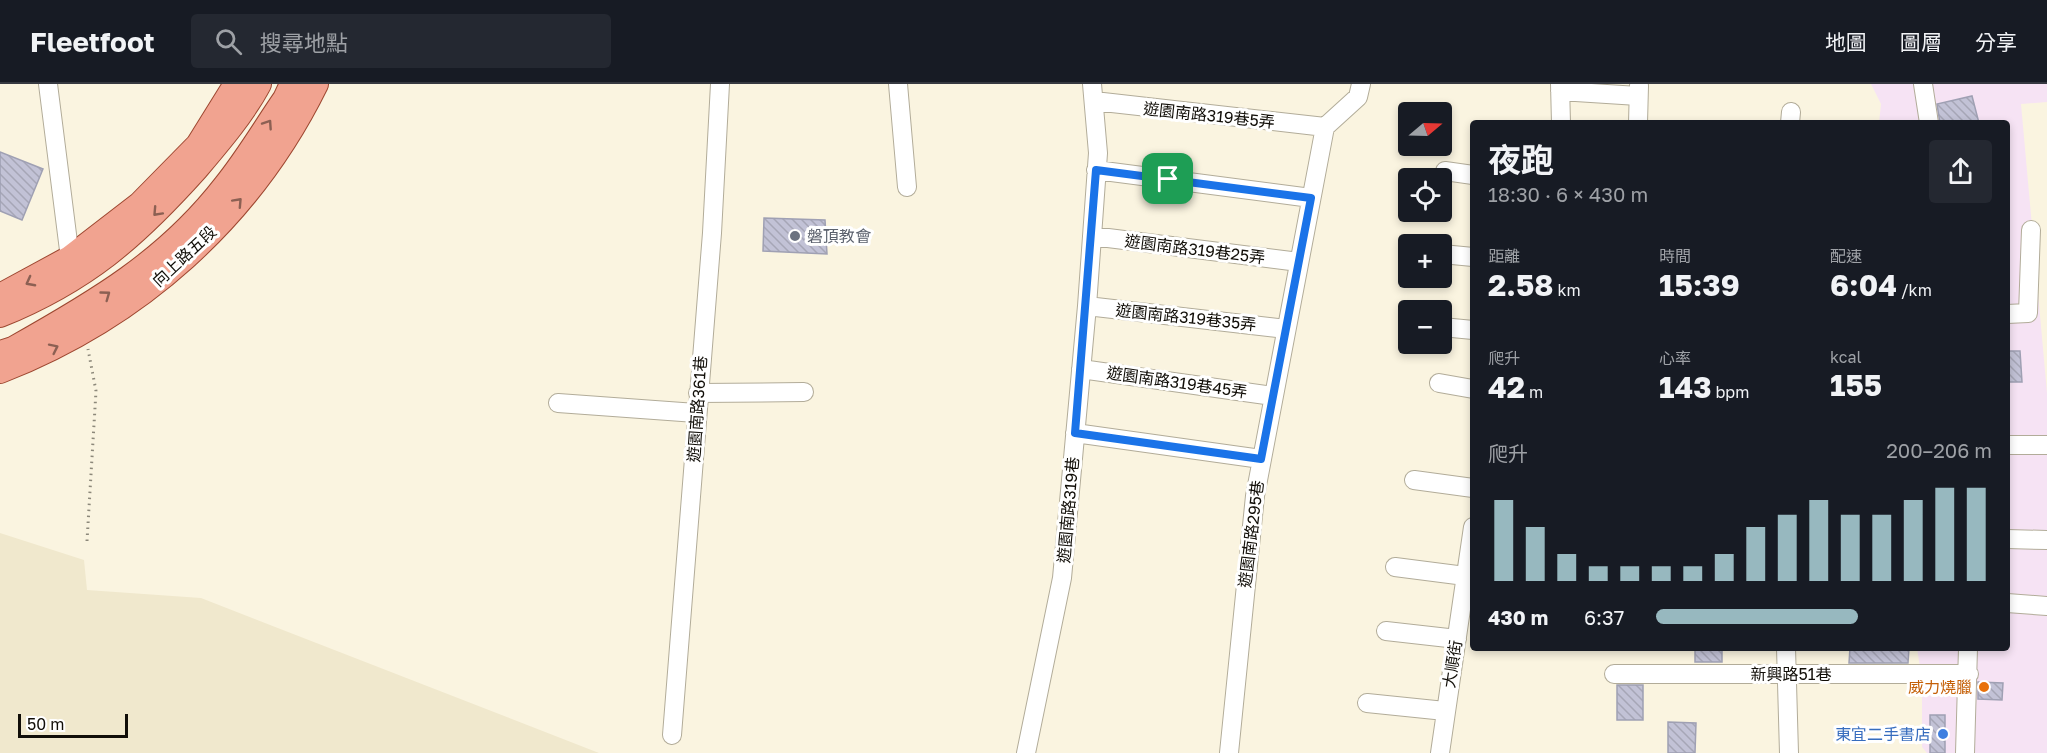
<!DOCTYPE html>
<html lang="zh-TW">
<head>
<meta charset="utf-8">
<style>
  body { margin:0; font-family:"Golos Text","Noto Sans TC",sans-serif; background:#242831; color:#f1f3f6; height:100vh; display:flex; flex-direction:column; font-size:22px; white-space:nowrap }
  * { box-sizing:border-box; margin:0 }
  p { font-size:20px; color:#9ea1a6 }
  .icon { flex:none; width:33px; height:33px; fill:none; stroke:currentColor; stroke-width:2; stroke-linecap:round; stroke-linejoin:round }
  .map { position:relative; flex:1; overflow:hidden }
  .panel { position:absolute; left:1470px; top:36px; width:540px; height:531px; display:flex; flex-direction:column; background:#171b24; border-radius:6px; box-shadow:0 3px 9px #0003 }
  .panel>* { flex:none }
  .needle { width:39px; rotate:71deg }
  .controls { position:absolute; left:1398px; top:18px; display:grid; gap:12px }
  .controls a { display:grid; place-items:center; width:54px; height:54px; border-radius:6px; background:#171b24; box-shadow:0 3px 9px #0003; font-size:30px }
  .scale { position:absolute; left:18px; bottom:15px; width:110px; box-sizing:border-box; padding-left:6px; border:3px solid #110e08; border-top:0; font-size:16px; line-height:21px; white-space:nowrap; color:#110e08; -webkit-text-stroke:4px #fff; paint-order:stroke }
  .pin { position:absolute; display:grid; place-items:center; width:51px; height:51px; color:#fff; margin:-26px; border-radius:12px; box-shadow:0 3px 9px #0006 }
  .round { display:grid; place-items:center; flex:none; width:63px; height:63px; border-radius:6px; background:#242831 }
  .summary { display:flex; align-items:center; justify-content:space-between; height:102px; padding:0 18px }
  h1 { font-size:33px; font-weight:700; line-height:45px }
  .metrics { display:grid; grid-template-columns:repeat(3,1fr); gap:9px; height:102px; padding:6px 18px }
  .metrics div { display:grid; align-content:center }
  .metrics b { font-size:30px; font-weight:700 }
  .metrics small { font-size:16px; font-weight:400 }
  .metrics p { font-size:16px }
  .chart { height:168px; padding:12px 18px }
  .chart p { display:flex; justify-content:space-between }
  .chart svg { width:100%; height:108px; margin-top:6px; stroke:#97b8bf; stroke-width:6 }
  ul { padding:0 18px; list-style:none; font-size:20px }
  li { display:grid; grid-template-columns:96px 72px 1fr; align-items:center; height:45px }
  li i { height:15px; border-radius:8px; background:#97b8bf }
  header { display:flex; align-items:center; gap:36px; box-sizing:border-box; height:84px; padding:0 30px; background:#171b24; border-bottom:2px solid #363941 }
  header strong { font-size:28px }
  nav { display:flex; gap:33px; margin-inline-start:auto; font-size:21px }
  .search { width:420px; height:54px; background:#242831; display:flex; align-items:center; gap:15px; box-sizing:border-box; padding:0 21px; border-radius:6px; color:#9ea1a6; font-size:22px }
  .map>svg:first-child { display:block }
</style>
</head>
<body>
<header>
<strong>Fleetfoot</strong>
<div class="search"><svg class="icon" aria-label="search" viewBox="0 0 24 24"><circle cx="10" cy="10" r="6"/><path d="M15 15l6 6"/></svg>搜尋地點</div>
<nav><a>地圖</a><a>圖層</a><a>分享</a></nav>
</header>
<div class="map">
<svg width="2047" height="669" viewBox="0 0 2047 669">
  <defs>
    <pattern id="building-back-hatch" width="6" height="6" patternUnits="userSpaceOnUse" patternTransform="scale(1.5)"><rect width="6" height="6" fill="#c2c2d6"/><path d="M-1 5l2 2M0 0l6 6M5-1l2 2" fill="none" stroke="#a6a6b6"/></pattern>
  </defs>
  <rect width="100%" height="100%" fill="#faf4e0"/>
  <!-- commercial -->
  <path fill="#f6e3f4" d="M 1871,0 L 2047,0 L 2047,18 L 2021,20 L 2047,309 L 2047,669 L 1927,669 L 1922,663 L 1922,596 L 1917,564 L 2007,564 L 2007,39 L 1879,39 L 1881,20 Z"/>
  <!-- built -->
  <path fill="#f0e8cd" d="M 0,449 L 84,476 L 87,506 L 201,514 L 599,669 L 0,669 Z"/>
  <!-- building -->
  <path fill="url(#building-back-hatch)" stroke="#9fa0b3" stroke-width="1.5" d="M 1972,12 L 1979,39 L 1940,39 L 1937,20 Z
    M 0,68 L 43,85 L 22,136 L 0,127 Z
    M 764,134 L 825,136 L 827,170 L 763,167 Z
    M 2007,267 L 2020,267 L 2022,298 L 2007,298 Z
    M 1695,564 L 1722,564 L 1722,578 L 1695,578 Z
    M 1850,564 L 1909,564 L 1908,579 L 1849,579 Z
    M 1978,598 L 2003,599 L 2002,616 L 1978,615 Z
    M 1617,601 L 1643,601 L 1643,636 L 1617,636 Z
    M 1930,631 L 1945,631 L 1945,669 L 1930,669 Z
    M 1668,638 L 1696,639 L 1695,669 L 1668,669 Z"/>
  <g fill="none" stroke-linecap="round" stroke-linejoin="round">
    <!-- minor casing -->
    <g stroke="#b2ac99" stroke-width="20">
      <path id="minor" d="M 48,0 L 70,174
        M 898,0 L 907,103
        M 1560,0 L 1561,39
        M 1923,0 L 1929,39
        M 1560,7 L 1638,12
        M 1094,17 L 1325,43
        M 1638,39 L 1639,2
        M 1790,39 L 1791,28
        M 1096,86 L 1311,114
        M 1445,87 L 1473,91
        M 1092,152 L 1299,178
        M 1442,170 L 1473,173
        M 1087,222 L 1286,245
        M 2007,230 L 2028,229 L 2031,146
        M 1442,243 L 1473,246
        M 1081,285 L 1273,312
        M 1439,299 L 1473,305
        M 698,309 L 804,308
        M 558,319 L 696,329
        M 1075,349 L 1261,375
        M 2007,361 L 2047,361
        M 1414,396 L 1473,404
        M 2007,455 L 2047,456
        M 1395,483 L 1465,492
        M 2007,519 L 2047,522
        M 1386,547 L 1457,555
        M 1786,564 L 1789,669
        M 1614,590 L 1969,590
        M 1367,619 L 1445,627
        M 672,651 L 712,149 L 720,0
        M 1026,669 L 1062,494 L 1087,222 L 1098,69 L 1092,0
        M 1229,669 L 1255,412 L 1325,43 L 1358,13 L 1361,0
        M 1440,669 L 1473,443
        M 1965,669 L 1968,564"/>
    </g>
    <!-- major casing -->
    <g stroke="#9d4730" stroke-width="26">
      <path id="major" d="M 0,212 L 70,174 L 140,120 L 198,61 L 236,0
        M 0,231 C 86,196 135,153 196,85 C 218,59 243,30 259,0
        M 0,269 L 13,265 C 95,219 167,177 225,102 C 247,75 265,44 285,15 L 292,0
        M 0,287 C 138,233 250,134 316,0"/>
    </g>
    <!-- path -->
    <path stroke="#8c887a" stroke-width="3" stroke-dasharray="1.5 4.5" stroke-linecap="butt" d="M 87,457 L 96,307 L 88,265"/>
    <!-- minor -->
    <use href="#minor" stroke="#fff" stroke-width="18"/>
    <!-- major -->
    <use href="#major" stroke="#f1a390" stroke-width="24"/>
  </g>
  <!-- one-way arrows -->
  <defs><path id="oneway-chevron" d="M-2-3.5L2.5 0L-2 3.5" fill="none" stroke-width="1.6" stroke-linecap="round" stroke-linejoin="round" transform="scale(1.5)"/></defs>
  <g stroke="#8c6053">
    <use href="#oneway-chevron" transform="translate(268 40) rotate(-56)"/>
    <use href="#oneway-chevron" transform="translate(238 118) rotate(-47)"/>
    <use href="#oneway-chevron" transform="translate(157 128) rotate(133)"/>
    <use href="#oneway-chevron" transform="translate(30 198) rotate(152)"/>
    <use href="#oneway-chevron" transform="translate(106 211) rotate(-36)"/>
    <use href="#oneway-chevron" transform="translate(54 264) rotate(-26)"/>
  </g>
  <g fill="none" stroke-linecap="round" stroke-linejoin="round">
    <!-- route casing -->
    <g stroke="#fff" stroke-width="12">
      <path id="route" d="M 1096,86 L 1311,114 L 1261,375 L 1075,349 Z"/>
    </g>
    <!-- route -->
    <use href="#route" stroke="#1a73e8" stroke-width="8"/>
  </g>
  <!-- markers -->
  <circle fill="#6b7280" stroke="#fff" stroke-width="2" cx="795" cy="152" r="6"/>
  <circle fill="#e8710a" stroke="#fff" stroke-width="2" cx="1984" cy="603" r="6"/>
  <circle fill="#3f7fe0" stroke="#fff" stroke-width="2" cx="1943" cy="650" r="6"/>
  <g text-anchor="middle" stroke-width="6" stroke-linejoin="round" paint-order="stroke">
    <!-- street labels -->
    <g font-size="16" fill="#110e08" stroke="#fff">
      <text transform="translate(1209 31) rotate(6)" y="6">遊園南路319巷5弄</text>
      <text transform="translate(1195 165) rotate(7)" y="6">遊園南路319巷25弄</text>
      <text transform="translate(184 172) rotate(-43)" y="6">向上路五段</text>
      <text transform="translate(1186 233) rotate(6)" y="6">遊園南路319巷35弄</text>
      <text transform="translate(1177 298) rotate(8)" y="6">遊園南路319巷45弄</text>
      <text transform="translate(697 325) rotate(-86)" y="6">遊園南路361巷</text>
      <text transform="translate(1068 426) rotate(-85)" y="6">遊園南路319巷</text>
      <text transform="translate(1251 450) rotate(-83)" y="6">遊園南路295巷</text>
      <text transform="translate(1452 580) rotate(-81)" y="6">大順街</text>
      <text x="1791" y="596">新興路51巷</text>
    </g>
    <!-- worship labels -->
    <g font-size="16" fill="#5b616d" stroke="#fff" text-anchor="start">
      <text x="807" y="158">磐頂教會</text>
    </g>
    <!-- food labels -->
    <g font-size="16" fill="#c56008" stroke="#fff" text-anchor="end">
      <text x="1972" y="609">威力燒臘</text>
    </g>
    <!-- shop labels -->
    <g font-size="16" fill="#366cbe" stroke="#fff" text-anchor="end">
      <text x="1931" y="656">東宜二手書店</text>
    </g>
  </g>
</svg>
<div class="controls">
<a><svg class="needle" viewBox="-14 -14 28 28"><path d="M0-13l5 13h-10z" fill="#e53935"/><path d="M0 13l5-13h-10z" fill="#9ea1a6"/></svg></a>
<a><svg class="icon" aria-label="locate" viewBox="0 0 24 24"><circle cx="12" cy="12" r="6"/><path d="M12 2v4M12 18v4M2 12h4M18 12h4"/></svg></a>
<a>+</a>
<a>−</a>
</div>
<div class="scale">50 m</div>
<div class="pin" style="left:1168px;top:95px;background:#1e9e55"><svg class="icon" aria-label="arrive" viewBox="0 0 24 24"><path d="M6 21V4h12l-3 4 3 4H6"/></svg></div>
<section class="panel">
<div class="summary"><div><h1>夜跑</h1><p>18:30 · 6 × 430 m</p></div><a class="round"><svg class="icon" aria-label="share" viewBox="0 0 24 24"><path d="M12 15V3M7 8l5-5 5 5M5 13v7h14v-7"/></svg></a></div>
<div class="metrics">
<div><p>距離</p><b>2.58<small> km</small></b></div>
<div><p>時間</p><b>15:39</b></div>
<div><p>配速</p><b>6:04<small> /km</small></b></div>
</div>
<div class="metrics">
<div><p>爬升</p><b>42<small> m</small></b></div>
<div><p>心率</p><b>143<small> bpm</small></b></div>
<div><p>kcal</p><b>155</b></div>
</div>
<div class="chart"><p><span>爬升</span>200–206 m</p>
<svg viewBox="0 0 160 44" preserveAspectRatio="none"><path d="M5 44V11M15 44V22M25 44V33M35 44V38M45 44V38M55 44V38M65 44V38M75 44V33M85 44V22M95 44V17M105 44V11M115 44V17M125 44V17M135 44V11M145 44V6M155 44V6"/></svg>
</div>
<ul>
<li><b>430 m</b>6:37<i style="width:60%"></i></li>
</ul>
</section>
</div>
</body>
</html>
